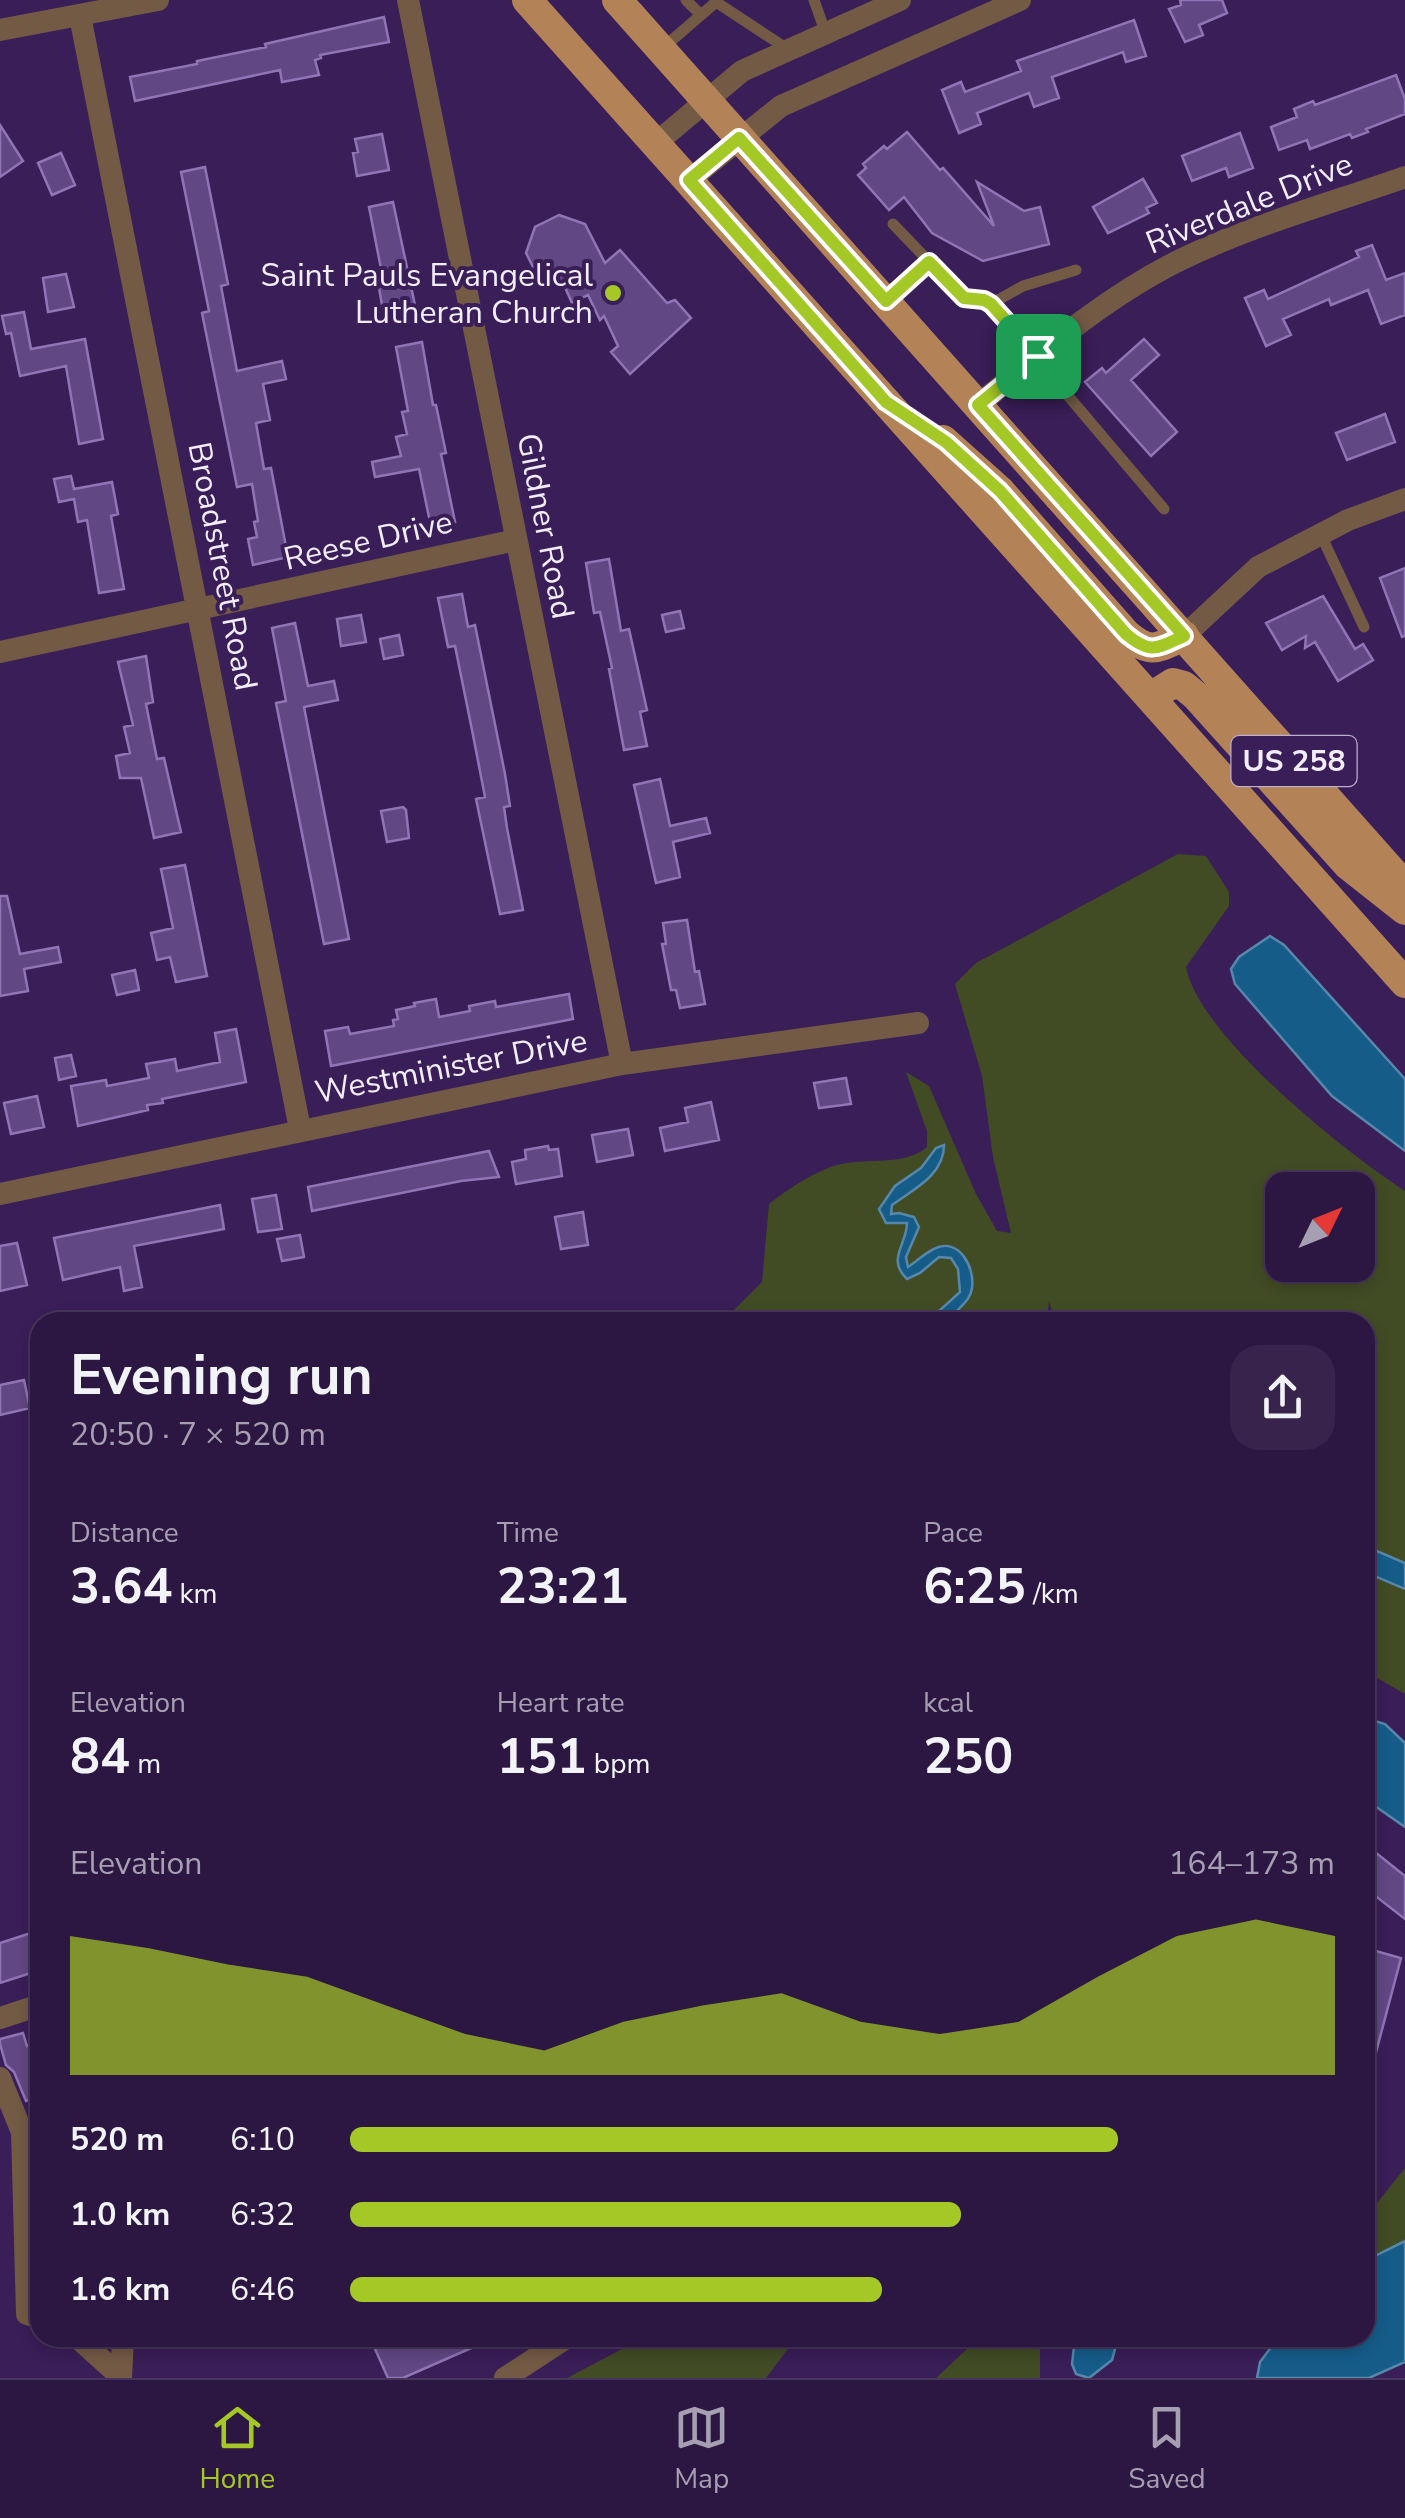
<!DOCTYPE html>
<html lang="en">
<head>
<meta charset="utf-8">
<style>
  body { margin:0; font-family:"Nunito Sans",sans-serif; background:#38234d; color:#f1f3f6; height:100vh; display:flex; flex-direction:column; font-size:38px; white-space:nowrap }
  * { box-sizing:border-box; margin:0 }
  p { font-size:32px; color:#a69fb2 }
  .icon { flex:none; width:55px; height:55px; fill:none; stroke:currentColor; stroke-width:2; stroke-linecap:round; stroke-linejoin:round }
  .map { position:relative; flex:1; overflow:hidden }
  .panel { position:absolute; left:30px; top:1312px; width:1345px; height:1035px; display:flex; flex-direction:column; background:#2c1642; border-radius:30px; box-shadow:0 5px 15px #0003,0 0 0 2px #48355b }
  .panel>* { flex:none }
  .needle { width:65px; rotate:47deg }
  .fabs { position:absolute; left:1265px; top:1172px; display:grid; gap:20px }
  .fabs a { display:grid; place-items:center; width:110px; height:110px; border-radius:20px; background:#2c1642; box-shadow:0 5px 15px #0003,0 0 0 2px #48355b; font-size:50px }
  .pin { position:absolute; display:grid; place-items:center; width:85px; height:85px; color:#fff; margin:-42px; border-radius:20px; box-shadow:0 5px 15px #0006 }
  .round { display:grid; place-items:center; flex:none; width:105px; height:105px; border-radius:30px; background:#38234d }
  .overview { display:flex; align-items:center; justify-content:space-between; height:170px; padding:0 40px }
  h1 { font-size:55px; font-weight:700; line-height:75px }
  .stats { display:grid; grid-template-columns:repeat(3,1fr); gap:15px; height:170px; padding:10px 40px }
  .stats div { display:grid; align-content:center }
  .stats b { font-size:50px; font-weight:700 }
  .stats small { font-size:28px; font-weight:400 }
  .stats p { font-size:28px }
  .chart { height:280px; padding:20px 40px }
  .chart p { display:flex; justify-content:space-between }
  .chart svg { width:100%; height:180px; margin-top:10px; fill:#a4c825; opacity:.7 }
  ul { padding:0 40px; list-style:none; font-size:32px }
  li { display:grid; grid-template-columns:160px 120px 1fr; align-items:center; height:75px }
  li i { height:25px; border-radius:12px; background:#a4c825 }
  .dock { display:flex; justify-content:space-around; align-items:center; height:140px; border-top:2px solid #48355b; background:#2c1642; font-size:28px; color:#a69fb2 }
  .dock a { display:grid; justify-items:center; gap:5px }
  .dock .active { color:#a4c825 }
  .map>svg:first-child { display:block }
</style>
</head>
<body>
<div class="map">
<svg width="1405" height="2378" viewBox="0 0 1405 2378">
  <rect width="100%" height="100%" fill="#3a1e58"/>
  <!-- green -->
  <path fill="#414c25" fill-rule="evenodd" d="M 1178,854 L 1206,856 L 1229,892 L 1229,906 L 1186,967 C 1199,1036 1346,1153 1405,1191 L 1405,1563 L 1365,1546 L 1365,1322 L 1055,1322 L 1049,1301 L 1047,1322 L 951,1322 C 954,1308 970,1304 972,1288 C 975,1267 959,1238 935,1248 C 926,1252 917,1261 908,1268 L 906,1257 L 919,1226 L 914,1217 L 900,1213 L 891,1215 L 892,1205 C 913,1189 945,1175 943,1146 C 931,1150 930,1160 921,1169 C 902,1187 896,1185 880,1209 L 886,1222 L 907,1223 C 907,1245 886,1259 907,1279 L 920,1273 L 939,1257 L 951,1258 L 958,1269 L 960,1292 L 939,1311 L 938,1322 L 722,1322 L 762,1282 L 769,1204 C 787,1190 815,1171 837,1165 C 867,1157 903,1167 927,1147 L 927,1131 L 906,1072 L 929,1086 L 976,1194 L 997,1231 L 1011,1233 L 993,1157 L 982,1076 L 955,984 L 976,963 ZM 1282,1190 L 1358,1190 L 1358,1265 L 1282,1265 Z
    M 1365,1572 L 1405,1589 L 1405,1694 L 1365,1671 Z
    M 1405,2168 L 1405,2241 L 1365,2261 L 1365,2218 Z
    M 643,2338 L 784,2338 L 790,2346 L 766,2378 L 567,2378 Z
    M 962,2338 L 1037,2338 L 1040,2350 L 1040,2378 L 936,2378 L 967,2349 Z"/>
  <!-- water -->
  <path fill="#155c89" stroke="#5788ab" stroke-width="2.5" d="M 1270,936 L 1284,945 L 1405,1079 L 1405,1151 L 1332,1096 L 1235,984 L 1231,969 L 1239,957 Z
    M 944,1145 C 944,1175 914,1189 892,1205 L 891,1214 L 899,1213 L 914,1217 L 919,1227 L 906,1257 L 908,1267 C 917,1261 926,1252 936,1248 C 959,1238 975,1267 972,1288 C 970,1304 954,1308 951,1322 L 938,1322 L 939,1311 L 960,1292 L 958,1269 L 951,1258 L 939,1257 L 920,1273 L 907,1279 C 886,1259 907,1245 907,1223 L 886,1223 L 879,1209 L 895,1186 L 921,1168 L 936,1148 Z
    M 1365,1546 L 1405,1563 L 1405,1589 L 1365,1572 Z
    M 1365,1718 L 1385,1724 L 1405,1743 L 1405,1827 L 1365,1799 Z
    M 1405,2241 L 1405,2362 L 1369,2378 L 1257,2378 L 1260,2362 L 1278,2338 L 1365,2338 L 1365,2261 Z
    M 1075,2338 L 1118,2338 L 1112,2360 L 1089,2378 L 1076,2374 L 1072,2364 Z"/>
  <!-- building -->
  <path fill="#614784" stroke="#9075b6" stroke-width="2.5" d="M 1180,0 L 1222,0 L 1227,13 L 1199,25 L 1203,35 L 1185,42 L 1169,9 L 1181,5 Z
    M 384,17 L 389,42 L 320,55 L 321,58 L 315,60 L 319,75 L 282,82 L 280,70 L 135,101 L 130,77 L 197,64 L 197,61 L 266,47 L 265,44 Z
    M 1134,20 L 1146,56 L 1126,62 L 1123,52 L 1052,77 L 1059,98 L 1034,107 L 1029,93 L 977,113 L 981,124 L 959,133 L 942,90 L 961,82 L 965,92 L 1021,71 L 1017,61 Z
    M 1396,75 L 1405,99 L 1405,114 L 1366,129 L 1368,132 L 1352,138 L 1350,134 L 1310,149 L 1307,140 L 1279,150 L 1271,127 L 1297,117 L 1294,109 L 1313,101 L 1315,105 Z
    M 0,125 L 23,161 L 0,177 Z
    M 907,132 L 940,170 L 943,168 L 994,226 L 977,182 L 1024,211 L 1040,207 L 1049,244 L 983,261 L 932,233 L 904,197 L 889,210 L 858,175 L 866,168 L 863,164 L 884,146 L 887,149 Z
    M 1240,133 L 1253,168 L 1229,177 L 1226,168 L 1192,181 L 1182,156 Z
    M 382,134 L 389,170 L 357,176 L 353,153 L 358,152 L 355,139 Z
    M 61,153 L 75,185 L 52,195 L 38,163 Z
    M 205,167 L 228,284 L 221,286 L 237,371 L 282,361 L 286,379 L 263,384 L 270,420 L 256,423 L 264,469 L 271,468 L 288,557 L 253,565 L 248,539 L 257,537 L 254,522 L 258,521 L 252,484 L 237,487 L 202,313 L 209,311 L 181,172 Z
    M 1143,179 L 1157,203 L 1146,208 L 1149,213 L 1108,233 L 1093,207 Z
    M 393,202 L 415,305 L 383,311 L 379,288 L 383,287 L 382,274 L 369,207 Z
    M 559,215 L 585,224 L 605,263 L 620,250 L 667,303 L 675,300 L 691,318 L 630,374 L 611,352 L 618,346 L 604,316 L 600,320 L 588,295 L 572,303 L 564,285 L 538,277 L 526,253 L 535,227 Z
    M 1372,245 L 1386,280 L 1405,273 L 1405,315 L 1381,324 L 1368,290 L 1331,305 L 1329,299 L 1283,319 L 1291,335 L 1266,346 L 1245,298 L 1264,290 L 1268,299 L 1359,257 L 1356,251 Z
    M 66,274 L 74,307 L 48,312 L 43,278 Z
    M 24,312 L 31,349 L 85,339 L 103,439 L 79,444 L 66,366 L 20,376 L 11,333 L 6,334 L 2,316 Z
    M 1144,339 L 1159,355 L 1131,380 L 1177,432 L 1151,456 L 1085,382 L 1102,368 L 1106,373 Z
    M 422,342 L 433,405 L 436,405 L 446,453 L 441,454 L 455,522 L 431,527 L 419,469 L 375,477 L 372,462 L 401,456 L 396,437 L 407,434 L 402,412 L 408,411 L 396,347 Z
    M 1385,414 L 1395,442 L 1347,460 L 1336,433 Z
    M 71,476 L 74,489 L 112,482 L 118,514 L 111,516 L 124,589 L 99,593 L 87,520 L 78,522 L 74,499 L 59,502 L 54,479 Z
    M 609,559 L 621,631 L 629,629 L 647,710 L 640,712 L 647,746 L 624,750 L 609,669 L 612,668 L 600,612 L 594,613 L 586,563 Z
    M 1405,568 L 1405,636 L 1402,637 L 1380,578 Z
    M 462,594 L 468,627 L 475,625 L 505,774 L 510,806 L 504,807 L 507,828 L 523,910 L 500,914 L 476,799 L 485,797 L 472,730 L 455,646 L 448,647 L 438,598 Z
    M 1323,596 L 1355,649 L 1363,644 L 1373,660 L 1338,681 L 1315,642 L 1305,648 L 1306,636 L 1282,650 L 1266,623 Z
    M 680,611 L 684,628 L 666,632 L 662,615 Z
    M 361,615 L 366,642 L 341,646 L 337,619 Z
    M 295,623 L 308,686 L 334,681 L 338,700 L 304,707 L 349,939 L 324,944 L 276,703 L 286,701 L 272,628 Z
    M 399,635 L 403,655 L 384,659 L 380,639 Z
    M 146,656 L 153,702 L 146,704 L 157,759 L 164,758 L 181,832 L 154,838 L 141,778 L 120,778 L 116,756 L 130,753 L 124,727 L 133,725 L 118,662 Z
    M 660,779 L 670,826 L 706,818 L 710,833 L 673,842 L 680,877 L 656,883 L 634,785 Z
    M 403,807 L 406,810 L 409,838 L 387,842 L 381,811 Z
    M 185,865 L 207,976 L 176,982 L 170,957 L 157,960 L 151,933 L 173,928 L 161,869 Z
    M 0,896 L 7,896 L 20,954 L 58,947 L 61,962 L 24,969 L 28,991 L 0,996 Z
    M 687,920 L 695,972 L 699,971 L 705,1004 L 680,1008 L 676,990 L 671,990 L 662,944 L 666,944 L 663,923 Z
    M 135,970 L 139,990 L 117,995 L 112,975 Z
    M 569,994 L 573,1019 L 331,1066 L 325,1031 L 348,1027 L 350,1034 L 394,1026 L 393,1020 L 398,1019 L 396,1010 L 415,1006 L 414,1003 L 436,999 L 439,1017 L 470,1011 L 469,1006 L 495,1001 L 496,1007 Z
    M 236,1029 L 246,1082 L 162,1099 L 163,1103 L 147,1105 L 148,1110 L 78,1126 L 71,1086 L 106,1080 L 107,1086 L 149,1078 L 146,1064 L 175,1059 L 177,1071 L 220,1062 L 215,1033 Z
    M 71,1055 L 76,1076 L 59,1080 L 55,1058 Z
    M 846,1078 L 851,1104 L 819,1108 L 814,1083 Z
    M 37,1096 L 44,1127 L 11,1134 L 4,1103 Z
    M 711,1102 L 719,1140 L 665,1151 L 660,1128 L 688,1122 L 685,1108 Z
    M 628,1129 L 633,1155 L 597,1162 L 592,1135 Z
    M 548,1146 L 549,1150 L 558,1149 L 562,1176 L 516,1184 L 512,1162 L 526,1159 L 525,1150 Z
    M 489,1151 L 499,1177 L 461,1181 L 312,1211 L 308,1187 Z
    M 276,1195 L 282,1229 L 258,1232 L 252,1199 Z
    M 220,1205 L 224,1229 L 134,1246 L 142,1287 L 124,1291 L 120,1267 L 63,1280 L 54,1238 Z
    M 583,1212 L 588,1245 L 561,1249 L 555,1217 Z
    M 300,1235 L 304,1257 L 282,1261 L 277,1239 Z
    M 17,1243 L 27,1285 L 0,1291 L 0,1246 Z
    M 24,1380 L 30,1408 L 0,1415 L 0,1385 Z
    M 1365,1844 L 1405,1876 L 1405,1919 L 1365,1888 Z
    M 40,1930 L 40,1970 L 0,1983 L 0,1943 Z
    M 1365,1948 L 1401,1958 L 1370,2075 L 1365,2074 Z
    M 23,2033 L 27,2046 L 40,2042 L 40,2097 L 26,2101 L 14,2072 L 6,2065 L 0,2044 L 0,2039 Z
    M 401,2338 L 494,2338 L 403,2378 L 388,2378 L 375,2349 Z"/>
  <g fill="none" stroke-linecap="round" stroke-linejoin="round">
    <!-- lane -->
    <path stroke="#725a45" stroke-width="11" d="M 686,0 L 701,15
      M 814,0 L 826,34
      M 664,47 L 716,2 L 789,50
      M 893,224 L 964,298 L 991,304 L 1038,356
      M 885,301 L 929,262
      M 991,304 L 1023,286 L 1076,270
      M 1036,358 L 1164,509
      M 1321,535 L 1364,627
      M 241,2342 L 262,2338"/>
    <!-- street -->
    <path stroke="#725a45" stroke-width="22" d="M 408,0 L 622,1064
      M 80,16 L 300,1129
      M 0,30 L 158,0
      M 656,143 L 742,71 L 900,0
      M 689,180 L 781,106 L 1020,0
      M 978,405 C 1041,353 1103,299 1176,262 C 1248,226 1329,204 1405,177
      M 1184,636 L 1258,567 L 1348,520 L 1405,499
      M 0,652 L 516,540
      M 0,1194 L 622,1064 L 918,1023
      M 0,2018 L 40,2005
      M 0,2078 L 22,2132 L 27,2314 L 40,2318
      M 78,2338 L 121,2377
      M 121,2378 L 123,2338
      M 505,2378 L 566,2338"/>
    <!-- primary -->
    <path stroke="#b38357" stroke-width="30" d="M 527,0 L 1405,983
      M 617,0 L 1405,886
      M 943,440 L 1000,491 L 1126,634 C 1151,655 1157,648 1184,636
      M 1151,697 L 1173,683 L 1184,686 L 1196,696 L 1348,865 L 1405,910"/>
  </g>
  <g fill="none" stroke-linecap="round" stroke-linejoin="round">
    <!-- route casing -->
    <g stroke="#fff" stroke-width="20">
      <path id="route" d="M 739,138 L 886,301 L 929,262 L 964,298 L 984,300 L 991,304 L 1038,356 L 978,405 L 1184,636 C 1157,648 1151,655 1126,634 L 1000,491 L 946,442 L 886,402 L 689,180 Z"/>
    </g>
    <!-- route -->
    <use href="#route" stroke="#a4c825" stroke-width="12"/>
  </g>
  <!-- markers -->
  <circle fill="#a4c825" stroke="#3a1e58" stroke-width="4" cx="613" cy="293" r="10"/>
  <g text-anchor="middle" stroke-width="8" stroke-linejoin="round" paint-order="stroke">
    <!-- shield labels -->
    <rect fill="#3a1e58" stroke="#bbafca" stroke-width="2.5" x="1231.5" y="736" width="125" height="50" rx="8"/>
    <g font-size="30" font-weight="bold" fill="#f2edfb">
      <text x="1294" y="771">US 258</text>
    </g>
    <!-- street labels -->
    <g font-size="32" fill="#f2edfb" stroke="#3a1e58">
      <text transform="translate(1249 203) rotate(-22)" y="11">Riverdale Drive</text>
      <text transform="translate(546 526) rotate(79)" y="11">Gildner Road</text>
      <text transform="translate(368 540) rotate(-13)" y="11">Reese Drive</text>
      <text transform="translate(223 566) rotate(79)" y="11">Broadstreet Road</text>
      <text transform="translate(451 1066) rotate(-11)" y="11">Westminister Drive</text>
    </g>
    <!-- poi labels -->
    <g font-size="32" fill="#f2edfb" stroke="#3a1e58" text-anchor="end">
      <text x="593" y="286">Saint Pauls Evangelical<tspan x="593" dy="37">Lutheran Church</tspan></text>
    </g>
  </g>
</svg>
<div class="fabs">
<a><svg class="needle" viewBox="-14 -14 28 28"><path d="M0-13l5 13h-10z" fill="#e53935"/><path d="M0 13l5-13h-10z" fill="#a69fb2"/></svg></a>
</div>
<div class="pin" style="left:1038px;top:356px;background:#1e9e55"><svg class="icon" aria-label="arrive" viewBox="0 0 24 24"><path d="M6 21V4h12l-3 4 3 4H6"/></svg></div>
<section class="panel">
<div class="overview"><div><h1>Evening run</h1><p>20:50 · 7 × 520 m</p></div><a class="round"><svg class="icon" aria-label="share" viewBox="0 0 24 24"><path d="M12 15V3M7 8l5-5 5 5M5 13v7h14v-7"/></svg></a></div>
<div class="stats">
<div><p>Distance</p><b>3.64<small> km</small></b></div>
<div><p>Time</p><b>23:21</b></div>
<div><p>Pace</p><b>6:25<small> /km</small></b></div>
</div>
<div class="stats">
<div><p>Elevation</p><b>84<small> m</small></b></div>
<div><p>Heart rate</p><b>151<small> bpm</small></b></div>
<div><p>kcal</p><b>250</b></div>
</div>
<div class="chart"><p><span>Elevation</span>164–173 m</p>
<svg viewBox="0 0 160 44" preserveAspectRatio="none"><path d="M0 44V10L10 13L20 17L30 20L40 27L50 34L60 38L70 31L80 27L90 24L100 31L110 34L120 31L130 20L140 10L150 6L160 10V44z"/></svg>
</div>
<ul>
<li><b>520 m</b>6:10<i style="width:78%"></i></li>
<li><b>1.0 km</b>6:32<i style="width:62%"></i></li>
<li><b>1.6 km</b>6:46<i style="width:54%"></i></li>
</ul>
</section>
</div>
<nav class="dock">
<a class="active"><svg class="icon" aria-label="home" viewBox="0 0 24 24"><path d="M3 11l9-7 9 7M6 9v11h12V9"/></svg>Home</a>
<a><svg class="icon" aria-label="map" viewBox="0 0 24 24"><path d="M3 6l6-2 6 2 6-2v14l-6 2-6-2-6 2zM9 4v14M15 6v14"/></svg>Map</a>
<a><svg class="icon" aria-label="saved" viewBox="0 0 24 24"><path d="M7 4h10v16l-5-4-5 4z"/></svg>Saved</a>
</nav>
</body>
</html>
